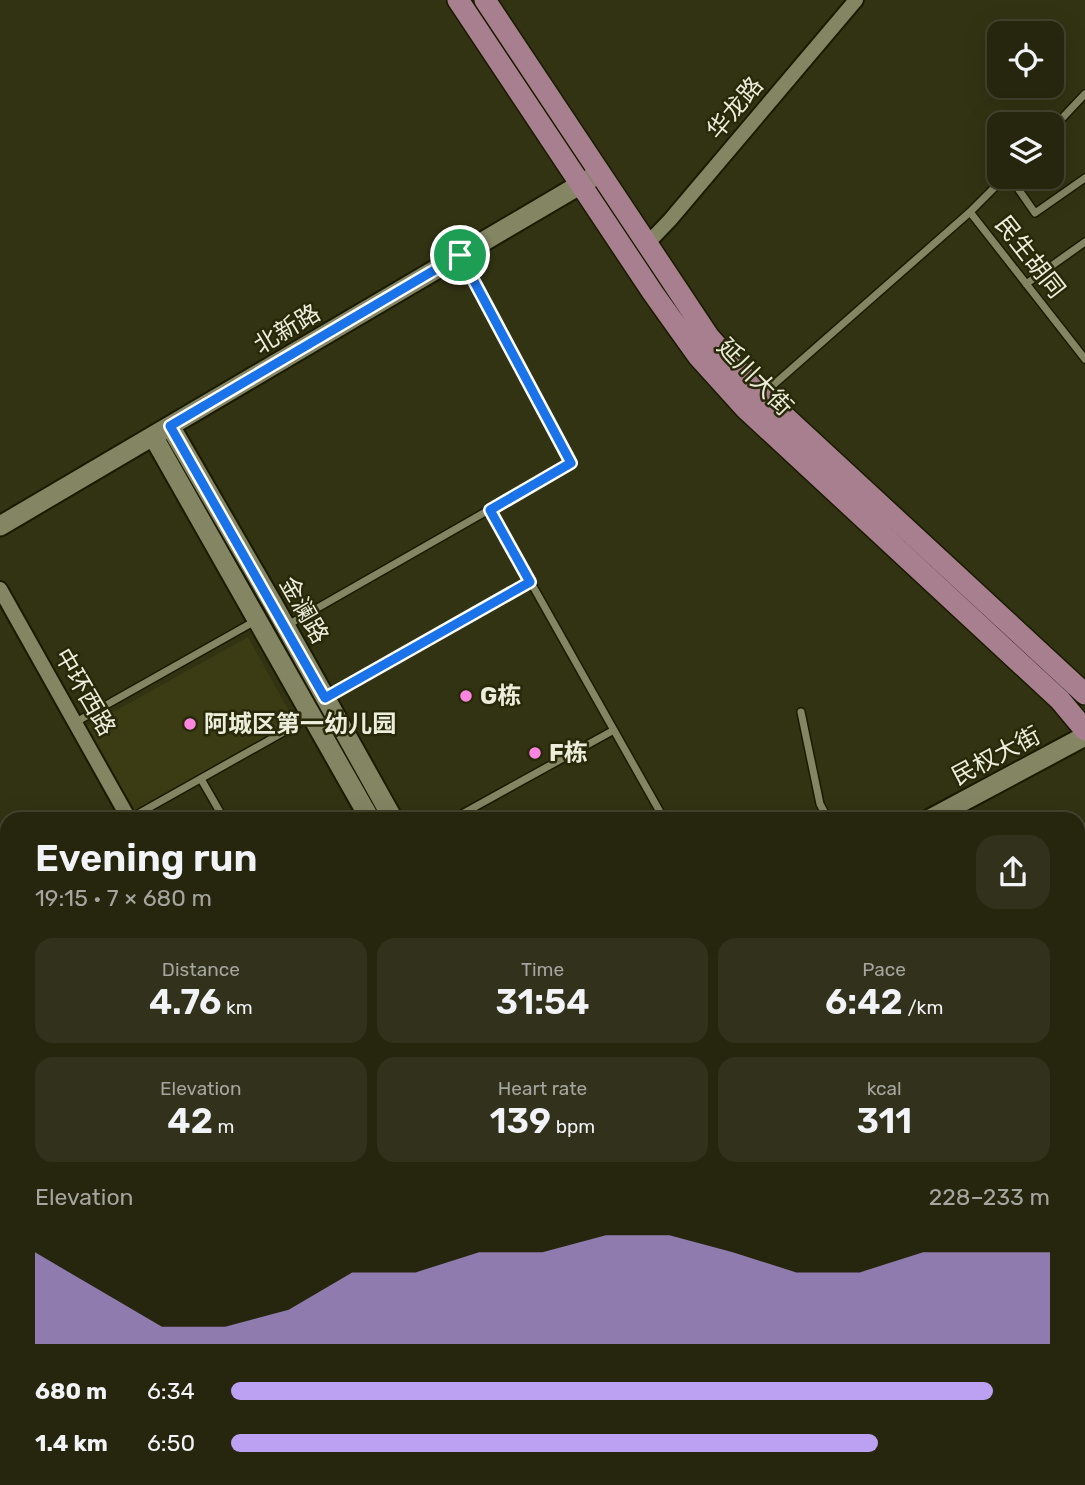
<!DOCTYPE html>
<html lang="en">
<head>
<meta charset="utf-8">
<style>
  body { margin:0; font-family:Rubik,"Noto Sans SC",sans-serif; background:#32321c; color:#f1f3f6; height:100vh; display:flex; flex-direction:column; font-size:26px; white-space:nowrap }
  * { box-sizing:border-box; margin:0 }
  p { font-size:23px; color:#a4a59e }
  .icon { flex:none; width:38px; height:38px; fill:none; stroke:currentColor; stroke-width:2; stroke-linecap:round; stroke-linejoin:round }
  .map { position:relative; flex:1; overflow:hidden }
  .sheet { position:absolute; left:0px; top:812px; width:1085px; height:674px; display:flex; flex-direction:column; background:#26260e; border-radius:21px 21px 0 0; box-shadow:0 7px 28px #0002,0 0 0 2px #42432e }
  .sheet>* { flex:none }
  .fabs { position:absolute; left:987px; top:21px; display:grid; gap:14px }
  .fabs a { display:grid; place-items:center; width:77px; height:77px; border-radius:14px; background:#26260e; box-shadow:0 7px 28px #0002,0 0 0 2px #42432e; font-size:35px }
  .pin { position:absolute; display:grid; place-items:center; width:60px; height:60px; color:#fff; margin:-30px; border:4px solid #fff; border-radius:50%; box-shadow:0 2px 7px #0007 }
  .round { display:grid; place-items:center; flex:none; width:74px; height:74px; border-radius:21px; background:#32321c }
  .headline { display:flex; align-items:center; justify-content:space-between; height:119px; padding:0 35px }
  h1 { font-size:38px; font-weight:600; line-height:52px }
  .metrics { display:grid; grid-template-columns:repeat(3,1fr); gap:10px; height:119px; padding:7px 35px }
  .metrics div { display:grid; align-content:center; border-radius:18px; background:#32321c; text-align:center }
  .metrics b { font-size:35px; font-weight:600 }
  .metrics small { font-size:19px; font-weight:400 }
  .metrics p { font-size:19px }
  .chart { height:196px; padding:14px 35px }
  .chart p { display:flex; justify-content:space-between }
  .chart svg { width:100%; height:126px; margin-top:7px; fill:#bca0f2; opacity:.7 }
  ul { padding:0 35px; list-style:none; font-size:23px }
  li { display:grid; grid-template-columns:112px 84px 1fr; align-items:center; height:52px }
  li i { height:18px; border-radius:9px; background:#bca0f2 }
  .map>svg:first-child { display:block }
</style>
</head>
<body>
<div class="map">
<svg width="1085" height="1485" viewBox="0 0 1085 1485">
  <rect width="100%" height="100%" fill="#323313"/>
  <!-- built -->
  <path fill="#3b3c14" d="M 248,637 L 295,722 L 133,813 L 86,727 Z"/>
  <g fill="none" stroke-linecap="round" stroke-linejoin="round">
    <!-- lane casing -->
    <g stroke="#1a1a00" stroke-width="10">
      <path id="lane" d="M 1052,129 L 1085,94
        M 1010,177 L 1035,213 L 1085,178
        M 970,212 L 1085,359
        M 1026,284 L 1085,242
        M 763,394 L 970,212 L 1005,177
        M 490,510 L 664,819
        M 286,626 L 571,463 L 461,257
        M 326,698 L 530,582
        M 801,712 L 820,804 L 828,819
        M 76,722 L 255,621
        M 201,779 L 224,819
        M 129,819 L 312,716
        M 453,819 L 614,730
        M 1078,1058 L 1085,1054
        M 1078,1454 L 1085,1450
        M 933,1479 L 936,1485
        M 621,1485 L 632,1479
        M 1024,1485 L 1035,1479"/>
    </g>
    <!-- street casing -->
    <g stroke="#1a1a00" stroke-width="18">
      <path id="street" d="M 646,245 L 670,220 L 856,0
        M 0,589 L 129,819
        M 1078,1268 L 1085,1280
        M 472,1479 L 475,1485
        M 328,1485 L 339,1479"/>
    </g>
    <!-- secondary casing -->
    <g stroke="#1a1a00" stroke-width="23">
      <path id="secondary" d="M 170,426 L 273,604 L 393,819
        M 153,436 L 370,819
        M 0,526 L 593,177
        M 930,819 L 1085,736
        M 743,1479 L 746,1485
        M 777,1479 L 780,1485"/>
    </g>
    <!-- primary casing -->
    <g stroke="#1a1a00" stroke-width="24">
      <path id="primary" d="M 458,0 L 653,293 L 698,356 L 745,408 L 1060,700 L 1085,730
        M 485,0 L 709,337 L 755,389 L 1085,694
        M 1078,1363 L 1085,1359
        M 1078,1387 L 1085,1383
        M 863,1485 L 874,1479
        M 905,1485 L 916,1479"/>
    </g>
    <!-- lane -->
    <use href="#lane" stroke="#838563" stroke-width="7"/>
    <!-- street -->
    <use href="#street" stroke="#838563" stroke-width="14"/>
    <!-- secondary -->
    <use href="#secondary" stroke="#838563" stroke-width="19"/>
    <!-- primary -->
    <use href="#primary" stroke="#a87f8f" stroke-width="21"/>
  </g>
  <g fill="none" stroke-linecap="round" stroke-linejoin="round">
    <!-- route casing -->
    <g stroke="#fff" stroke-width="14">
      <path id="route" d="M 460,255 L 571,463 L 490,510 L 530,582 L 325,698 L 170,426 Z"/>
    </g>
    <!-- route -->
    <use href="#route" stroke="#1a73e8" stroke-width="9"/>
  </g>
  <!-- markers -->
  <g fill="#fe85e0" stroke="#282909" stroke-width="2.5">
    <circle cx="466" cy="696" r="7"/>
    <circle cx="190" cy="724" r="7"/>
    <circle cx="535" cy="753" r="7"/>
  </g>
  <g text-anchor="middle" stroke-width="5" stroke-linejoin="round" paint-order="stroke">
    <!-- street labels -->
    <g font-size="24" fill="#eceddb" stroke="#282909">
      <text transform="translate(735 108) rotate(-50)" y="8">华龙路</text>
      <text transform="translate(1030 257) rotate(52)" y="8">民生胡同</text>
      <text transform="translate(287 329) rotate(-31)" y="8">北新路</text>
      <text transform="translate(755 377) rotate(46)" y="8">延川大街</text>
      <text transform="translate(304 610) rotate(60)" y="8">金澜路</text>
      <text transform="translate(85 692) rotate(60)" y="8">中环西路</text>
      <text transform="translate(996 756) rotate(-28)" y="8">民权大街</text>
    </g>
    <!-- poi labels -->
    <g font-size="24" font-weight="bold" fill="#eceddb" stroke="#282909" text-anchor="start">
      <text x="480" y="704">G栋</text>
      <text x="204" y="732">阿城区第一幼儿园</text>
      <text x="549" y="761">F栋</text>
    </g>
  </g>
</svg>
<div class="fabs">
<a><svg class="icon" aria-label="locate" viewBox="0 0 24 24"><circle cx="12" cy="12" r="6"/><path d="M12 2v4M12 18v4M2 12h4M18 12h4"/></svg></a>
<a><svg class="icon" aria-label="layers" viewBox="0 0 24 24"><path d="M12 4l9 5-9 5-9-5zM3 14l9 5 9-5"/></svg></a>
</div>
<div class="pin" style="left:460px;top:255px;background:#1e9e55"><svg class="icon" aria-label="arrive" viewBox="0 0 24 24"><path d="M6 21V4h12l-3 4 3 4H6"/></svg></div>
<section class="sheet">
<div class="headline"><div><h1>Evening run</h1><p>19:15 · 7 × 680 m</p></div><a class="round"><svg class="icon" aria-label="share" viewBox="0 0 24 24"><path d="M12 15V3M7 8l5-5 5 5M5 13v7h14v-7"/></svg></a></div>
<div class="metrics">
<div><p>Distance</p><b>4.76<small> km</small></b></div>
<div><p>Time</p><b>31:54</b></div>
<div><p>Pace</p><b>6:42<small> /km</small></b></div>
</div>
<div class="metrics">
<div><p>Elevation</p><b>42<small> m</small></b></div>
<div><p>Heart rate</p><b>139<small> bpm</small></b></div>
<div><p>kcal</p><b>311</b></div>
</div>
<div class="chart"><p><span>Elevation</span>228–233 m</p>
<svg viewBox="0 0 160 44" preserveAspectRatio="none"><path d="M0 44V12L10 25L20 38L30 38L40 32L50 19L60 19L70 12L80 12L90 6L100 6L110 12L120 19L130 19L140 12L150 12L160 12V44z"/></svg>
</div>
<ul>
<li><b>680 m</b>6:34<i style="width:93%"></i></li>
<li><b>1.4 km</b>6:50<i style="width:79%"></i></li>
</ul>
</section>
</div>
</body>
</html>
